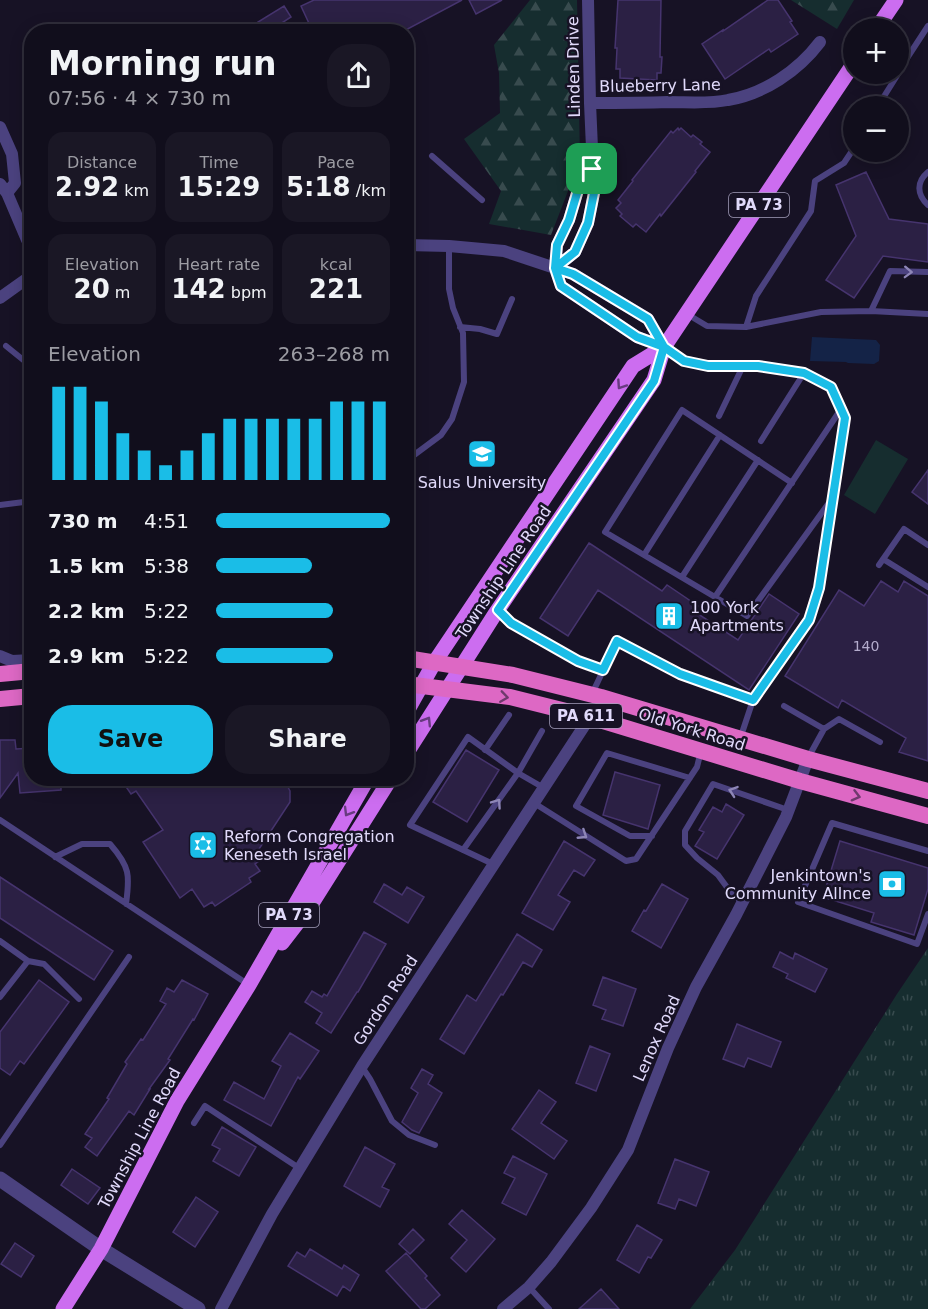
<!DOCTYPE html>
<html lang="en">
<head>
<meta charset="utf-8">
<style>
  body { margin:0; font-family:"DejaVu Sans",sans-serif; background:#1a1725; color:#f1f3f6; height:100vh; display:flex; flex-direction:column; font-size:22px; white-space:nowrap }
  * { box-sizing:border-box; margin:0 }
  p { font-size:20px; color:#9c9ca3 }
  .icon { flex:none; width:33px; height:33px; fill:none; stroke:currentColor; stroke-width:2; stroke-linecap:round; stroke-linejoin:round }
  .map { position:relative; flex:1; overflow:hidden }
  .sheet { position:absolute; left:24px; top:24px; width:390px; height:762px; display:flex; flex-direction:column; background:#110e1c; border-radius:24px; box-shadow:0 3px 15px #0003,0 0 0 2px #302e3b }
  .sheet>* { flex:none }
  .controls { position:absolute; left:843px; top:18px; display:grid; gap:12px }
  .controls a { display:grid; place-items:center; width:66px; height:66px; border-radius:50%; background:#110e1c; box-shadow:0 3px 15px #0003,0 0 0 2px #302e3b; font-size:30px }
  .pin { position:absolute; display:grid; place-items:center; width:51px; height:51px; color:#fff; margin:-26px; border-radius:12px; box-shadow:0 3px 9px #0006 }
  .round { display:grid; place-items:center; flex:none; width:63px; height:63px; border-radius:24px; background:#1a1725 }
  .head { display:flex; align-items:center; justify-content:space-between; height:102px; padding:0 24px }
  h1 { font-size:33px; font-weight:600; line-height:45px }
  .metrics { display:grid; grid-template-columns:repeat(3,1fr); gap:9px; height:102px; padding:6px 24px }
  .metrics div { display:grid; align-content:center; border-radius:15px; background:#1a1725; text-align:center }
  .metrics b { font-size:26px; font-weight:600 }
  .metrics small { font-size:16px; font-weight:400 }
  .metrics p { font-size:16px }
  .chart { height:168px; padding:12px 24px }
  .chart p { display:flex; justify-content:space-between }
  .chart svg { width:100%; height:108px; margin-top:6px; stroke:#1abde7; stroke-width:6 }
  .button { display:flex; gap:12px; margin-top:auto; padding:12px 24px }
  .button a { flex:1; height:69px; border-radius:24px; background:#1abde7; color:#111; font-size:24px; font-weight:600; line-height:69px; text-align:center }
  .button a+a { background:#1a1725; color:#f1f3f6 }
  ul { padding:0 24px; list-style:none; font-size:20px }
  li { display:grid; grid-template-columns:96px 72px 1fr; align-items:center; height:45px }
  li i { height:15px; border-radius:8px; background:#1abde7 }
  .map>svg:first-child { display:block }
</style>
</head>
<body>
<div class="map">
<svg width="928" height="1309" viewBox="0 0 928 1309">
  <defs>
    <pattern id="grass-tufts" width="24" height="20" patternUnits="userSpaceOnUse" patternTransform="scale(1.5)"><rect width="24" height="20" fill="#162d2f"/><path d="M3 7l-1-3M5 7V3M7 7l1-3M15 17l-1-3M17 17v-4M19 17l1-3" fill="none" stroke="#384b4e"/></pattern>
    <pattern id="forest-firs" width="22" height="20" patternUnits="userSpaceOnUse" patternTransform="scale(1.5)"><rect width="22" height="20" fill="#162d2f"/><path d="M5 1l3.5 6h-7zM16 11l3.5 6h-7z" fill="#384b4e"/></pattern>
  </defs>
  <rect width="100%" height="100%" fill="#171225"/>
  <!-- grass -->
  <path fill="url(#grass-tufts)" d="M 928,948 L 928,1309 L 690,1309 L 735,1250 L 897,994 Z"/>
  <!-- forest -->
  <path fill="url(#forest-firs)" d="M 530,0 L 577,0 L 580,160 L 551,235 L 489,224 L 501,191 L 464,139 L 500,113 L 499,73 L 494,45 Z
    M 791,0 L 854,0 L 837,29 Z"/>
  <!-- pitch -->
  <path fill="#162d2f" d="M 876,440 L 908,459 L 875,514 L 844,495 Z"/>
  <!-- water -->
  <path fill="#142347" d="M 812,337 L 876,340 L 880,345 L 879,361 L 874,364 L 848,363 L 846,362 L 810,361 Z"/>
  <!-- building -->
  <path fill="#2b2044" stroke="#46346e" stroke-width="1.5" d="M 314,0 L 462,0 L 402,32 L 313,32 L 301,6 Z
    M 469,0 L 502,0 L 476,14 Z
    M 618,0 L 661,0 L 660,57 L 662,57 L 661,73 L 657,73 L 657,80 L 620,78 L 620,69 L 616,69 L 617,48 L 615,48 Z
    M 768,0 L 778,0 L 792,21 L 790,22 L 798,34 L 771,52 L 769,49 L 725,79 L 702,44 L 723,30 L 723,31 Z
    M 284,6 L 291,17 L 268,32 L 264,32 L 258,22 Z
    M 678,128 L 679,130 L 681,128 L 691,137 L 693,135 L 702,142 L 700,144 L 710,152 L 695,171 L 696,172 L 661,216 L 660,214 L 646,232 L 636,224 L 633,227 L 620,216 L 622,214 L 616,208 L 621,203 L 618,200 L 633,181 L 632,180 L 671,131 L 673,133 Z
    M 866,172 L 889,219 L 928,224 L 928,262 L 883,256 L 854,298 L 826,280 L 856,236 L 836,185 Z
    M 928,470 L 928,504 L 912,492 Z
    M 589,543 L 662,591 L 667,585 L 698,606 L 695,612 L 738,640 L 769,594 L 799,614 L 749,690 L 598,590 L 568,636 L 540,618 Z
    M 881,581 L 898,592 L 904,581 L 928,596 L 928,761 L 899,752 L 906,738 L 842,700 L 838,708 L 785,676 L 839,590 L 864,606 Z
    M 0,740 L 15,740 L 16,749 L 32,748 L 32,778 L 61,778 L 61,790 L 20,793 L 18,773 L 0,798 Z
    M 466,750 L 499,770 L 467,822 L 433,802 Z
    M 615,772 L 660,785 L 648,829 L 603,815 Z
    M 120,778 L 283,778 L 290,791 L 290,802 L 259,849 L 265,857 L 255,864 L 260,871 L 249,878 L 251,882 L 215,906 L 212,902 L 204,907 L 192,889 L 180,898 L 143,842 L 163,830 L 136,791 L 131,794 Z
    M 726,804 L 744,815 L 717,859 L 695,846 L 704,832 L 699,830 L 713,807 L 722,812 Z
    M 564,841 L 595,860 L 584,876 L 574,870 L 558,895 L 570,902 L 553,930 L 522,913 Z
    M 840,841 L 928,868 L 928,889 L 914,935 L 871,922 L 874,913 L 823,897 Z
    M 0,877 L 113,951 L 94,980 L 0,918 Z
    M 384,884 L 402,895 L 407,887 L 424,897 L 408,923 L 374,902 Z
    M 662,884 L 688,899 L 661,948 L 632,931 L 644,910 L 646,911 Z
    M 364,932 L 386,944 L 358,992 L 357,992 L 331,1033 L 316,1023 L 322,1013 L 305,1002 L 312,991 L 322,997 L 324,994 L 327,996 Z
    M 517,934 L 542,950 L 532,967 L 523,962 L 503,995 L 501,994 L 464,1054 L 440,1039 L 467,995 L 476,1001 Z
    M 780,952 L 793,959 L 795,953 L 827,969 L 815,992 L 786,978 L 788,974 L 773,967 Z
    M 603,977 L 636,989 L 623,1026 L 602,1019 L 606,1010 L 593,1005 Z
    M 39,980 L 69,1002 L 24,1064 L 20,1061 L 10,1075 L 0,1068 L 0,1032 Z
    M 182,980 L 208,994 L 194,1020 L 193,1019 L 168,1059 L 170,1060 L 149,1089 L 150,1089 L 134,1115 L 129,1111 L 97,1156 L 85,1147 L 92,1138 L 85,1134 L 109,1099 L 107,1098 L 127,1064 L 125,1062 L 141,1039 L 143,1040 L 166,1004 L 160,1001 L 167,988 L 174,992 Z
    M 737,1024 L 781,1042 L 771,1067 L 748,1058 L 744,1067 L 723,1059 Z
    M 290,1033 L 319,1051 L 300,1079 L 298,1077 L 271,1126 L 224,1100 L 234,1082 L 264,1099 L 281,1066 L 272,1061 Z
    M 590,1046 L 610,1054 L 596,1091 L 576,1083 Z
    M 422,1069 L 433,1075 L 428,1084 L 442,1093 L 419,1133 L 412,1130 L 402,1122 L 418,1093 L 411,1088 Z
    M 539,1090 L 556,1102 L 541,1123 L 567,1141 L 554,1159 L 512,1129 Z
    M 222,1127 L 256,1147 L 239,1176 L 213,1161 L 220,1149 L 212,1145 Z
    M 365,1147 L 395,1164 L 382,1187 L 389,1190 L 380,1207 L 344,1186 Z
    M 513,1156 L 547,1174 L 526,1215 L 502,1203 L 515,1178 L 504,1173 Z
    M 675,1159 L 709,1172 L 696,1206 L 679,1199 L 675,1209 L 658,1203 Z
    M 72,1169 L 100,1188 L 88,1204 L 61,1185 Z
    M 196,1197 L 218,1212 L 195,1247 L 173,1232 Z
    M 462,1210 L 495,1239 L 466,1272 L 451,1258 L 467,1240 L 449,1224 Z
    M 637,1225 L 662,1240 L 651,1258 L 648,1257 L 639,1273 L 617,1260 Z
    M 413,1229 L 424,1240 L 410,1254 L 399,1244 Z
    M 15,1243 L 34,1256 L 21,1277 L 1,1264 Z
    M 310,1249 L 342,1269 L 344,1265 L 359,1275 L 350,1291 L 343,1286 L 337,1296 L 288,1266 L 297,1252 L 305,1257 Z
    M 406,1253 L 427,1276 L 425,1278 L 440,1295 L 425,1309 L 421,1309 L 386,1271 Z
    M 601,1289 L 619,1309 L 579,1309 Z"/>
  <g fill="none" stroke-linecap="round" stroke-linejoin="round">
    <!-- service -->
    <path stroke="#4b427f" stroke-width="6" d="M 898,72 L 928,26
      M 878,106 L 898,74
      M 432,156 L 482,200
      M 928,172 C 916,182 917,195 928,205
      M 871,311 L 890,271 L 928,272
      M 687,314 L 707,326 L 746,327 L 756,296 L 811,211 L 815,181 L 844,163 L 854,148
      M 460,327 L 480,329 L 497,334 L 512,299
      M 746,327 L 821,312 L 871,311 L 928,314
      M 6,346 L 32,367
      M 664,348 L 684,361 L 708,366 L 757,366 L 804,373 L 831,387 L 845,418 L 819,588 L 809,620 L 753,700
      M 719,416 L 743,366
      M 761,441 L 804,373
      M 406,461 L 441,435 L 452,419 L 464,382 L 463,333 L 453,308 L 449,289 L 449,246
      M 831,500 L 747,616 L 715,597 L 841,409
      M 0,505 L 32,501
      M 644,555 L 720,435
      M 883,559 L 928,587
      M 879,565 L 904,529 L 928,545
      M 682,577 L 758,460
      M 715,597 L 605,532 L 682,410 L 792,483
      M 498,610 L 511,623 L 578,661 L 603,670
      M 592,694 L 617,641 L 680,674 L 753,700 L 741,736
      M 784,706 L 824,729
      M 542,731 L 518,773 L 544,788
      M 485,750 L 509,715
      M 808,758 L 824,729 L 839,719 L 880,742
      M 534,803 L 626,861 L 636,859 L 697,767 L 701,751
      M 0,820 L 249,985
      M 652,836 L 630,836 L 576,806 L 607,753 L 690,778
      M 463,850 L 518,773 L 468,737 L 410,825 L 493,864
      M 928,851 L 832,823 L 798,902 L 917,944 L 928,914
      M 55,857 L 82,844 L 110,844 C 130,867 130,875 126,904
      M 742,902 L 729,890 L 718,875 L 697,858 L 685,845 L 685,831 L 713,784 L 788,810
      M 0,941 L 28,961 L 0,997
      M 28,961 L 44,964 L 79,999
      M 362,1067 L 370,1079 L 392,1121 L 409,1135 L 435,1145
      M 194,1123 L 205,1106 L 299,1168
      M 0,1145 L 129,957
      M 529,1287 L 549,1309"/>
    <!-- minor -->
    <path stroke="#4b427f" stroke-width="12" d="M 590,103 C 616,103 642,103 668,102 C 688,102 709,104 728,100 C 764,94 798,71 820,42
      M 0,127 L 12,154 L 15,183 L 7,193
      M 592,169 L 578,190 L 569,220 L 557,245 L 555,268 L 561,286 L 637,337 L 664,347
      M 0,184 L 7,193 L 27,240 L 32,244
      M 406,245 L 449,246 L 504,251 L 573,274 L 648,319 L 664,347
      M 555,268 L 575,252 L 588,223 L 594,193 L 590,103 L 588,0
      M 0,298 L 32,275
      M 0,656 L 12,661 L 32,660
      M 221,1309 L 272,1214 L 362,1066 L 590,717
      M 503,1309 L 529,1287 L 551,1262 L 591,1208 L 628,1150 L 668,1048 L 696,987 L 736,915 L 786,817 L 808,759"/>
    <!-- tertiary -->
    <path stroke="#4b427f" stroke-width="15" d="M 0,1179 L 101,1249 L 198,1309"/>
    <!-- primary -->
    <path stroke="#cc6df0" stroke-width="15" d="M 877,28 L 896,0
      M 406,713 L 434,663 L 633,366 L 664,347
      M 406,754 L 495,614 L 654,380 L 664,347 L 854,63
      M 282,943 L 309,908 L 391,778
      M 63,1309 L 101,1249 L 177,1101 L 249,985 L 368,778"/>
    <!-- trunk -->
    <path stroke="#dd68c4" stroke-width="16" d="M 406,658 L 513,675 L 601,697 L 808,759 L 928,791
      M 0,674 L 32,671
      M 406,684 L 510,697 L 590,717 L 800,781 L 928,816
      M 0,699 L 32,696"/>
  </g>
  <!-- one-way arrows -->
  <defs><path id="oneway-chevron" d="M-2-3.5L2.5 0L-2 3.5" fill="none" stroke-width="1.6" stroke-linecap="round" stroke-linejoin="round" transform="scale(1.5)"/></defs>
  <g stroke="#8e86b7">
    <use href="#oneway-chevron" transform="translate(908 272) rotate(2)"/>
    <use href="#oneway-chevron" transform="translate(733 791) rotate(-161)"/>
    <use href="#oneway-chevron" transform="translate(497 803) rotate(-55)"/>
    <use href="#oneway-chevron" transform="translate(583 835) rotate(33)"/>
  </g>
  <g stroke="#683b80">
    <use href="#oneway-chevron" transform="translate(621 385) rotate(124)"/>
    <use href="#oneway-chevron" transform="translate(427 721) rotate(-58)"/>
    <use href="#oneway-chevron" transform="translate(348 812) rotate(121)"/>
  </g>
  <g stroke="#70396d">
    <use href="#oneway-chevron" transform="translate(504 697) rotate(8)"/>
    <use href="#oneway-chevron" transform="translate(856 796) rotate(15)"/>
  </g>
  <g fill="none" stroke-linecap="round" stroke-linejoin="round">
    <!-- route casing -->
    <g stroke="#fff" stroke-width="12">
      <path id="route" d="M 592,169 L 578,190 L 569,220 L 557,245 L 555,268 L 573,274 L 648,319 L 664,347 L 654,381 L 498,610 L 511,623 L 578,661 L 603,670 L 617,641 L 680,674 L 753,700 L 809,620 L 819,588 L 845,418 L 841,409 L 831,387 L 804,373 L 758,366 L 708,366 L 684,361 L 664,347 L 637,337 L 561,286 L 555,268 L 575,252 L 588,223 L 594,193 L 592,169"/>
    </g>
    <!-- route -->
    <use href="#route" stroke="#1abde7" stroke-width="8"/>
  </g>
  <!-- icons -->
  <defs>
    <g id="university-square" transform="scale(1.5)"><rect x="-9" y="-9" width="18" height="18" rx="4" fill="#1abde7" stroke="#171225"/><path d="M0-5L7-2L0 1L-7-2ZM-4 1L0 2.5L4 1V4Q0 6-4 4Z" fill="#fff"/></g>
    <g id="building-square" transform="scale(1.5)"><rect x="-9" y="-9" width="18" height="18" rx="4" fill="#1abde7" stroke="#171225"/><path d="M-4-6H4V6H1V3H-1V6H-4ZM-2.5-4.3h1.7v1.8h-1.7ZM.8-4.3h1.7v1.8H.8ZM-2.5-1h1.7V.8h-1.7ZM.8-1h1.7V.8H.8Z" fill="#fff"/></g>
    <g id="synagogue-square" transform="scale(1.5)"><rect x="-9" y="-9" width="18" height="18" rx="4" fill="#1abde7" stroke="#171225"/><path d="M0-6.5L5.6 3.2H-5.6ZM0 6.5L5.6-3.2H-5.6Z" fill="#fff"/></g>
    <g id="bank-square" transform="scale(1.5)"><rect x="-9" y="-9" width="18" height="18" rx="4" fill="#1abde7" stroke="#171225"/><path d="M-6-4H6V4H-6ZM0-2.3a2.3 2.3 0 1 0 0 4.6a2.3 2.3 0 1 0 0-4.6Z" fill="#fff"/></g>
  </defs>
  <g fill-rule="evenodd">
    <use href="#university-square" x="482" y="454"/>
    <use href="#building-square" x="669" y="616"/>
    <use href="#synagogue-square" x="203" y="845"/>
    <use href="#bank-square" x="892" y="884"/>
  </g>
  <g text-anchor="middle" stroke-width="5" stroke-linejoin="round" paint-order="stroke">
    <!-- number labels -->
    <g font-size="14" fill="#b4accd">
      <text x="866" y="651">140</text>
    </g>
    <!-- shield labels -->
    <g fill="#171225" stroke="#a49ebb" stroke-width="1.5">
      <rect x="729" y="193" width="60" height="24" rx="4.5"/>
      <rect x="550" y="704" width="72" height="24" rx="4.5"/>
      <rect x="259" y="903" width="60" height="24" rx="4.5"/>
    </g>
    <g font-size="15" font-weight="bold" fill="#e1dafb">
      <text x="759" y="210">PA 73</text>
      <text x="586" y="721">PA 611</text>
      <text x="289" y="920">PA 73</text>
    </g>
    <!-- street labels -->
    <g font-size="16" fill="#e1dafb" stroke="#171225">
      <text transform="translate(573 67) rotate(-91)" y="6">Linden Drive</text>
      <text transform="translate(660 85) rotate(-1)" y="6">Blueberry Lane</text>
      <text transform="translate(503 572) rotate(-56)" y="6">Township Line Road</text>
      <text transform="translate(692 729) rotate(17)" y="6">Old York Road</text>
      <text transform="translate(385 1000) rotate(-57)" y="6">Gordon Road</text>
      <text transform="translate(656 1038) rotate(-66)" y="6">Lenox Road</text>
      <text transform="translate(139 1138) rotate(-62)" y="6">Township Line Road</text>
    </g>
    <!-- poi labels -->
    <g font-size="16" fill="#e1dafb" stroke="#171225" text-anchor="start">
      <text x="482" y="488" text-anchor="middle">Salus University</text>
      <text x="690" y="613">100 York<tspan x="690" dy="18">Apartments</tspan></text>
      <text x="224" y="842">Reform Congregation<tspan x="224" dy="18">Keneseth Israel</tspan></text>
      <text x="871" y="881" text-anchor="end">Jenkintown's<tspan x="871" dy="18">Community Allnce</tspan></text>
    </g>
  </g>
</svg>
<div class="controls">
<a>+</a>
<a>−</a>
</div>
<div class="pin" style="left:592px;top:169px;background:#1e9e55"><svg class="icon" aria-label="arrive" viewBox="0 0 24 24"><path d="M6 21V4h12l-3 4 3 4H6"/></svg></div>
<section class="sheet">
<div class="head"><div><h1>Morning run</h1><p>07:56 · 4 × 730 m</p></div><a class="round"><svg class="icon" aria-label="share" viewBox="0 0 24 24"><path d="M12 15V3M7 8l5-5 5 5M5 13v7h14v-7"/></svg></a></div>
<div class="metrics">
<div><p>Distance</p><b>2.92<small> km</small></b></div>
<div><p>Time</p><b>15:29</b></div>
<div><p>Pace</p><b>5:18<small> /km</small></b></div>
</div>
<div class="metrics">
<div><p>Elevation</p><b>20<small> m</small></b></div>
<div><p>Heart rate</p><b>142<small> bpm</small></b></div>
<div><p>kcal</p><b>221</b></div>
</div>
<div class="chart"><p><span>Elevation</span>263–268 m</p>
<svg viewBox="0 0 160 44" preserveAspectRatio="none"><path d="M5 44V6M15 44V6M25 44V12M35 44V25M45 44V32M55 44V38M65 44V32M75 44V25M85 44V19M95 44V19M105 44V19M115 44V19M125 44V19M135 44V12M145 44V12M155 44V12"/></svg>
</div>
<ul>
<li><b>730 m</b>4:51<i style="width:100%"></i></li>
<li><b>1.5 km</b>5:38<i style="width:55%"></i></li>
<li><b>2.2 km</b>5:22<i style="width:67%"></i></li>
<li><b>2.9 km</b>5:22<i style="width:67%"></i></li>
</ul>
<div class="button"><a>Save</a><a>Share</a></div>
</section>
</div>
</body>
</html>
